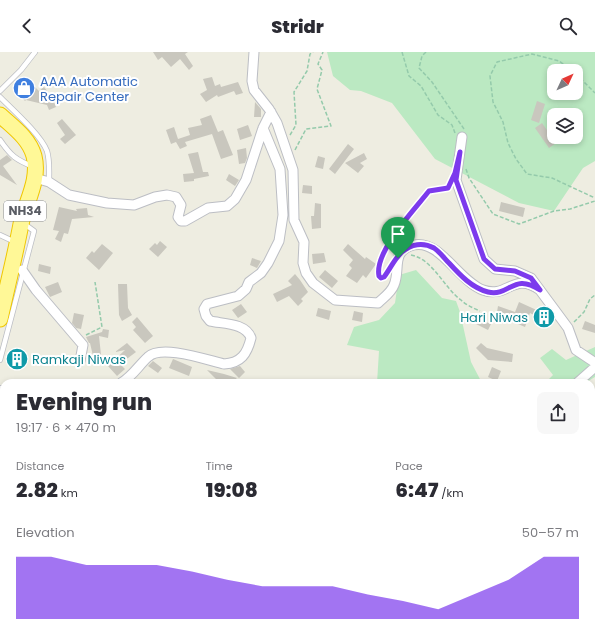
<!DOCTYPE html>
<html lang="en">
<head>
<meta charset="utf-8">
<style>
  body { margin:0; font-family:Poppins,sans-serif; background:#f7f7f7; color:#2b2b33; height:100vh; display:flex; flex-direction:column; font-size:15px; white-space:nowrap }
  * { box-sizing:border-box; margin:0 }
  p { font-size:13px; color:#7c7c81 }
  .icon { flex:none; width:22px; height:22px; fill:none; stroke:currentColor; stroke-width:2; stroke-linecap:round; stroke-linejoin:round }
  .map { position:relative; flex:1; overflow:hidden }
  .drawer { position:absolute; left:0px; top:327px; width:595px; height:256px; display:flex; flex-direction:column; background:#fff; border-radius:12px 12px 0 0; box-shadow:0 2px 6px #0003 }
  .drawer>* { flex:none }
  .needle { width:26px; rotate:46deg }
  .tools { position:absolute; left:547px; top:12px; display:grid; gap:8px }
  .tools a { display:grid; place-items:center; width:36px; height:36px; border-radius:8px; background:#fff; box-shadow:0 2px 6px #0003; font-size:20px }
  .pin { position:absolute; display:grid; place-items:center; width:34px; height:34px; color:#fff; margin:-41px -17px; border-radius:50% 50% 50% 0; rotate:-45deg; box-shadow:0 0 4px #0007 }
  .pin .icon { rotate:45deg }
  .round { display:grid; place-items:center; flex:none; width:42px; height:42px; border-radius:8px; background:#f7f7f7 }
  .head { display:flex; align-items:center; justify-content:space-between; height:68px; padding:0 16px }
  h1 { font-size:22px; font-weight:800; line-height:30px }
  .figures { display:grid; grid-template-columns:repeat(3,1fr); gap:6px; height:68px; padding:4px 16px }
  .figures div { display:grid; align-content:center }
  .figures b { font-size:20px; font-weight:800 }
  .figures small { font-size:11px; font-weight:400 }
  .figures p { font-size:11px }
  .chart { height:112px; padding:8px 16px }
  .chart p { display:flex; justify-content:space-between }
  .chart svg { width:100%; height:72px; margin-top:4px; fill:#7c3aed; opacity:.7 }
  header { display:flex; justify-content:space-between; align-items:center; height:52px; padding:0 16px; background:#fff; font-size:18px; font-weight:800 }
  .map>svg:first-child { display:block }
</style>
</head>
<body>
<header><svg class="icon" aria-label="back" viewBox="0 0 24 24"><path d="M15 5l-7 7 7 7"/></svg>Stridr<svg class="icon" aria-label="search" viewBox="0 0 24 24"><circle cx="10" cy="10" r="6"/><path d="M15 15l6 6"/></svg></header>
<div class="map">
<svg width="595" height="583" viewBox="0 0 595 583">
  <rect width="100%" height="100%" fill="#eeede1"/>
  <!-- green -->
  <path fill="#bbe9c2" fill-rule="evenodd" d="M 327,0 L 595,0 L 595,109 L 583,116 L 554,159 L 519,151 L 435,107 L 392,51 L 361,39 L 350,38 L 333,24 ZM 554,19 L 576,19 L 576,41 L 554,41 ZM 554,63 L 576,63 L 576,85 L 554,85 Z
    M 416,218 L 442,246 L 456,249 L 460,260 L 471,310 L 482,331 L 377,331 L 379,299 L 347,293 L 354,275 L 379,268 L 395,251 L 399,223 Z
    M 595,295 L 595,325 L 585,331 L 545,331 L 553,323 L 540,306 L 552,297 L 566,308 Z
    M 428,579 L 550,579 L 550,583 L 424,583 Z"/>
  <!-- building -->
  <path fill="#c9c7be" d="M 153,0 L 188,0 L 185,2 L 193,14 L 189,18 L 180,7 L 171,15 L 162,5 L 158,8 Z
    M 25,25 L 39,39 L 44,35 L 52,45 L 56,55 L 49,58 L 47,53 L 26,48 L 25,49 L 13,36 Z
    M 212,25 L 215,34 L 220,32 L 221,35 L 238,30 L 243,41 L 236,43 L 234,39 L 218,45 L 217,43 L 206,50 L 200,42 L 207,38 L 203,27 Z
    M 537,49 L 545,52 L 539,71 L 531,68 Z
    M 255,50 L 261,57 L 261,65 L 254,65 Z
    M 211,63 L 218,80 L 223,78 L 233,103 L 221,107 L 212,82 L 185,90 L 187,94 L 180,97 L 176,90 L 171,92 L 166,78 L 174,75 L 178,87 L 190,83 L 188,76 L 202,73 L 200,67 Z
    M 62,67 L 76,83 L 65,92 L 60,87 L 65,83 L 57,71 Z
    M 542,71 L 556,91 L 549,96 L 535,76 Z
    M 248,73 L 252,84 L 240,88 L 237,77 Z
    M 348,92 L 354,97 L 335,122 L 329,117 Z
    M 246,96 L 247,106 L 245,111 L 239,112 L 237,98 Z
    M 198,100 L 203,120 L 208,120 L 209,124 L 194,127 L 194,129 L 184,130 L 183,122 L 194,121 L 188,102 Z
    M 364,101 L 367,107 L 360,111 L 364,114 L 358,121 L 345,111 Z
    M 7,103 L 12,108 L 3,114 L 17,133 L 0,123 L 0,108 Z
    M 318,104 L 325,106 L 323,117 L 315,115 Z
    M 229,122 L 239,128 L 235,134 L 226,128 Z
    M 303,133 L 312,134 L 312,142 L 302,141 Z
    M 501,150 L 525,156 L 523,165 L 499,159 Z
    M 315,151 L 321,152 L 321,176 L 312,177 L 311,164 L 314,164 Z
    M 59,155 L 77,159 L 76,157 L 87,156 L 88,163 L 94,165 L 72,167 L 68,182 L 64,181 L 61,190 L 55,187 L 59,179 L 53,178 Z
    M 160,189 L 167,195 L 158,205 L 149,197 L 155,191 L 157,193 Z
    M 102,192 L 113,201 L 99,218 L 86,206 L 92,199 L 94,201 Z
    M 348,192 L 365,207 L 366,205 L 376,212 L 366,226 L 363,223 L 357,231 L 346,224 L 352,216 L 349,213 L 353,208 L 343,198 Z
    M 324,201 L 326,210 L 313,212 L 312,202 Z
    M 252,206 L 261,209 L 257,216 L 250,213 Z
    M 39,212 L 51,215 L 50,222 L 38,219 Z
    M 325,218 L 338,229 L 332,236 L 319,225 Z
    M 295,222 L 300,228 L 308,240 L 301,247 L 303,249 L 298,254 L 289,244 L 277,250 L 273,242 L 292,233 L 288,229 Z
    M 58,230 L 62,240 L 50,245 L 45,235 Z
    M 118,232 L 127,232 L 128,256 L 132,263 L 122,269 L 119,263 Z
    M 519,250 L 552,265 L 549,271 L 530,261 L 525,275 L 518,272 L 519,268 L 497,260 L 498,254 L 515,260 Z
    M 241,252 L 247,260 L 238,266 L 232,258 Z
    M 318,256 L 331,259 L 329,268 L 316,264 Z
    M 354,259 L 363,261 L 362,270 L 352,268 Z
    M 74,261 L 84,263 L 81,277 L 76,276 L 72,271 Z
    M 137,265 L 153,284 L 145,291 L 133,278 L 136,275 L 132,270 Z
    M 474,265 L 491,272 L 488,278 L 472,270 Z
    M 585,269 L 595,273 L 595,281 L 582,277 Z
    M 103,277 L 109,278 L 108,286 L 99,284 L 101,303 L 93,304 L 90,291 L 89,291 L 86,285 L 102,280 Z
    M 127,291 L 136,300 L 120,312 L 125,317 L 117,324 L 108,314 L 125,298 L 115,300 Z
    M 481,291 L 487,296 L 513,302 L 512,310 L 488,308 L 476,296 Z
    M 20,298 L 26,312 L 13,316 L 7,302 Z
    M 173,307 L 192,315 L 189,324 L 169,316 Z
    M 153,309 L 162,316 L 158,321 L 148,314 Z
    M 240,314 L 245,320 L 239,326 L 230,317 Z
    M 492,315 L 501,319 L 497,329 L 488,325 Z
    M 207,318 L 224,322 L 237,326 L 231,331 L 220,331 Z"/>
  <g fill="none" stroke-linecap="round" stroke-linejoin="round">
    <!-- service casing -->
    <g stroke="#bcbec4" stroke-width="6">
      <path id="service" d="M 0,39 L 21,18 L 35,0
        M 0,45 C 13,58 41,83 47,99 C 50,109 49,120 49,130
        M 0,88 C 11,104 16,108 34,115
        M 0,183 L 15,190
        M 0,308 L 34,179 L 23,171
        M 0,336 L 4,349"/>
    </g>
    <!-- minor casing -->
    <g stroke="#bcbec4" stroke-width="11">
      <path id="minor" d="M 254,0 L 252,29 L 254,38 L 269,57 L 277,71 L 293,118 L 294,168 L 304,190 L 303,211 L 306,221 L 313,231 L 335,248 L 378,251 C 384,245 391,241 394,233 C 401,217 390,199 414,193 C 439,187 459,229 483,238 C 508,247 513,219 540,238
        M 462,85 L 456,128 L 484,207 L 495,217 L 515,219 L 531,226 L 568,276 L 576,298 L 594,310 L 595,313
        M 35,126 L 49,130 L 69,143 L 107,151 L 134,153 L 155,145 L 167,143 L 176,145 L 181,153 L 178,165 L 181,169 L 185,169 L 208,156 L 227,154 L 235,147 L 246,128 L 263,76 L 271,60
        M 22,218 L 36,238 L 83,293 L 80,309
        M 121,331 C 133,324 138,314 148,305 C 161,292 207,308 224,312 C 241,311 247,302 251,286 C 246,271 224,272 210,269 L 206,264 L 204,257 L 207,252 L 238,244 L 246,237 L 249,230 L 261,221 L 268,211 L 279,189 L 283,163 L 280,117 L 263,76
        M 577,331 L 595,315
        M 591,403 L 595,407
        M 591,446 L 595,436
        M 591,561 L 595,577
        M 55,579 L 65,583
        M 25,583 L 26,579"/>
    </g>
    <!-- trunk casing -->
    <g stroke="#f0c700" stroke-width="17">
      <path id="trunk" d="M 0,63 C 13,75 29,86 34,104 C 40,128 26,149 21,172 C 15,204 7,235 0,267
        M 0,384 L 4,394
        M 308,583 L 314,579"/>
    </g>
    <!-- path -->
    <path stroke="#94caab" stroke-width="1.5" stroke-dasharray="4 2" stroke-linecap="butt" d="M 402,0 L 409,24 L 421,34 L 438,63 L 452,73 L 455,81
      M 426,0 L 422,4 L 419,16 L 432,30 L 464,77
      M 573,19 L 559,9 L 532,2 L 497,10 L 490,24 L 493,50 L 503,70 L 508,91 L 516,107 L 527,122 L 552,126 L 595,146
      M 576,22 L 595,41
      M 290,83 L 296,73 L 294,40 L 307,19 L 310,2 L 313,0
      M 295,98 L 306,77 L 331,74 L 317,37 L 322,18 L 318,12 L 323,0
      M 466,117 L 469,126 L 493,162 L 519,172 L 554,159 L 570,157 L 595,149
      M 411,203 C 433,207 444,236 461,248 C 466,253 473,256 480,259
      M 388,219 L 381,226 L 378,222 L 386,195 L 429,139 L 448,136 L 449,133
      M 574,270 L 584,260 L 590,247 L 595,243
      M 86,283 L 102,275 L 95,230"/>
    <!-- service -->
    <use href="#service" stroke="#fff" stroke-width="4.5"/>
    <!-- minor -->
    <use href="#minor" stroke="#fff" stroke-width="9"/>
    <!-- trunk -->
    <use href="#trunk" stroke="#fff897" stroke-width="15"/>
  </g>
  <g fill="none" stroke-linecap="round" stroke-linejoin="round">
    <!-- route casing -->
    <g stroke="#fff" stroke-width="8">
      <path id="route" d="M 460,100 L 456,128 L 484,207 L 495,217 L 515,219 L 531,226 L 540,238 C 513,220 510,245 488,240 C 472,236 460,223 449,211 C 444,206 440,200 434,196 C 423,190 411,192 402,200 C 395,206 390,217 384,225 L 381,226 L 379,224 C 374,200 414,158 429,139 L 448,136 L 455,121 Z"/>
    </g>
    <!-- route -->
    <use href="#route" stroke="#7c3aed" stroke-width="5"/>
  </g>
  <!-- icons -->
  <defs>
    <g id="shop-disc" transform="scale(1.15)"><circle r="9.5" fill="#3f7fe0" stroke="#fff"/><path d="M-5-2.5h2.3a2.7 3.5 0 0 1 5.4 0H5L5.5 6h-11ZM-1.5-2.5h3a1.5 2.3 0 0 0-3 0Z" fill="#fff"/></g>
    <g id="building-disc" transform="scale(1.15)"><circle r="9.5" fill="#0f9aa8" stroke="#fff"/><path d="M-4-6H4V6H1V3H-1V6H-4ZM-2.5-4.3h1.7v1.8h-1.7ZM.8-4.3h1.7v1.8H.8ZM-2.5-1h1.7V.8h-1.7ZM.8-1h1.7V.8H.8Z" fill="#fff"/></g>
  </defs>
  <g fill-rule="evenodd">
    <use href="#shop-disc" x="24" y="36"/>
    <use href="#building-disc" x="544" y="265"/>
    <use href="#building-disc" x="17" y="307"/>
  </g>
  <g text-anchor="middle" stroke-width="4" stroke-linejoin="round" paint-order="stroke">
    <!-- shield labels -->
    <rect fill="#fff" stroke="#8c8e92" stroke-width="1" x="4" y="149" width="42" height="20" rx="3"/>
    <g font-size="12" font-weight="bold" fill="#5a5d64">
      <text x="25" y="163">NH34</text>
    </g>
    <!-- shop labels -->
    <g font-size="13" fill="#366cbe" stroke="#fff" text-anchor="start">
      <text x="40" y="34">AAA Automatic<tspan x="40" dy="15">Repair Center</tspan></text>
    </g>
    <!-- culture labels -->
    <g font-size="13" fill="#0d838f" stroke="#fff" text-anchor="end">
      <text x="528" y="270">Hari Niwas</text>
      <text x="32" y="312" text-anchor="start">Ramkaji Niwas</text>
    </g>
  </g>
</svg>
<div class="tools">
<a><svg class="needle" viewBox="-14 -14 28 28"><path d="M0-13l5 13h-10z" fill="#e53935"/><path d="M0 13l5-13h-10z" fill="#7c7c81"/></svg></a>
<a><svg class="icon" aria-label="layers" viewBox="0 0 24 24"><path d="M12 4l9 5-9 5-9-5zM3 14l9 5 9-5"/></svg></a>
</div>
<div class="pin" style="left:398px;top:206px;background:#1e9e55"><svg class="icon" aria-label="arrive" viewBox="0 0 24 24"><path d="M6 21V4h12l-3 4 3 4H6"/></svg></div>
<section class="drawer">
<div class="head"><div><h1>Evening run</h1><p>19:17 · 6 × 470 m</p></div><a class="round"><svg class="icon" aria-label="share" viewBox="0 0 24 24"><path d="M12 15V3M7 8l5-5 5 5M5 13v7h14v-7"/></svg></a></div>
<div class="figures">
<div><p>Distance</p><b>2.82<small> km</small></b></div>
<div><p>Time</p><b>19:08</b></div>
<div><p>Pace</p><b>6:47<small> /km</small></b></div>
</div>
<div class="chart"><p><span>Elevation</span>50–57 m</p>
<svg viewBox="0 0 160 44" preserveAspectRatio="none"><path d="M0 44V6L10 6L20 11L30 11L40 11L50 15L60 20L70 24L80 24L90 24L100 29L110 33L120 38L130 29L140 20L150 6L160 6V44z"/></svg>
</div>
</section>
</div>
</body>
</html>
